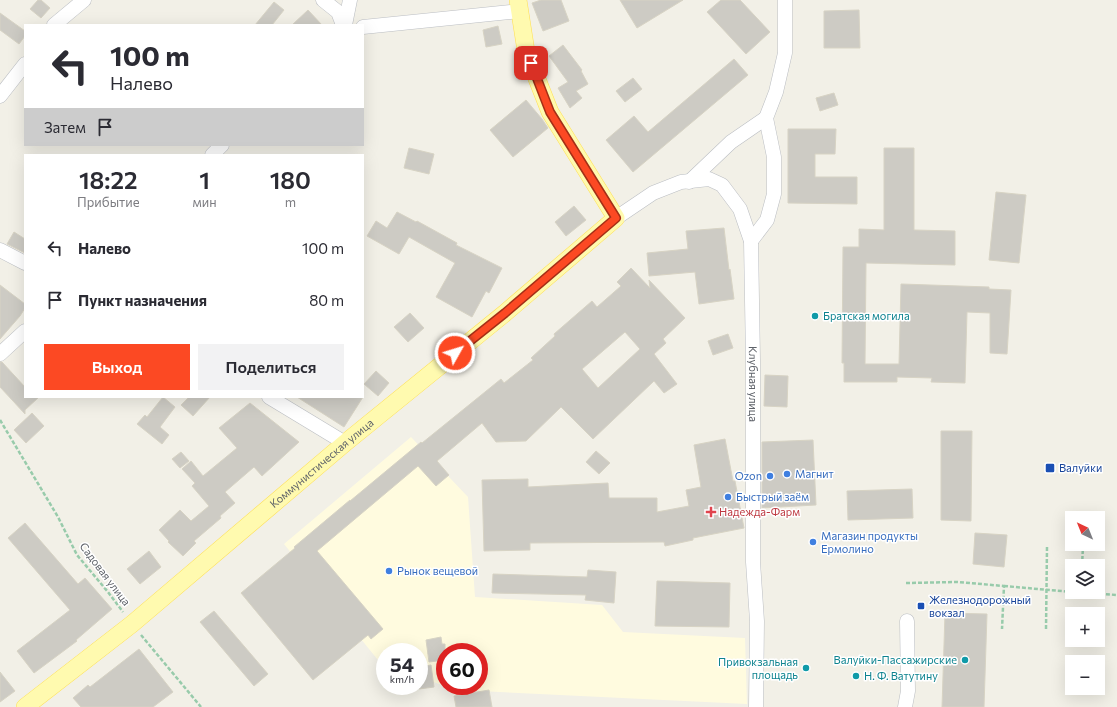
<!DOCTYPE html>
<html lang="ru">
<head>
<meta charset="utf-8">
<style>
	body { margin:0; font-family:Commissioner,sans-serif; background:#f2f2f3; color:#2b2b33; height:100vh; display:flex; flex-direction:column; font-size:15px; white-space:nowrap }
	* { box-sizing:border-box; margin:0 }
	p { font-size:13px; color:#7c7c81 }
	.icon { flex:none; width:22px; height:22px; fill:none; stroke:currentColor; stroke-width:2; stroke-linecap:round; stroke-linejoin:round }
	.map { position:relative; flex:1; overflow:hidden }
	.sheet { position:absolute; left:24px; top:154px; width:340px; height:244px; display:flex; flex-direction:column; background:#fff; border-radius:0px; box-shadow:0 4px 16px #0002 }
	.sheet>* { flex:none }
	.guide { position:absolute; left:24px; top:24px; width:340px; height:122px; border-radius:0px; box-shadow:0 4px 16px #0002; background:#fff; color:#2b2b33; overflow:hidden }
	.needle { width:26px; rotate:317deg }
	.tools { position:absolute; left:1065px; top:511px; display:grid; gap:8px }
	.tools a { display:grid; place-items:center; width:40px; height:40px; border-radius:0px; background:#fff; box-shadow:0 4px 16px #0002; font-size:20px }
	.speed { position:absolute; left:376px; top:643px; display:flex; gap:8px; font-size:20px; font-weight:700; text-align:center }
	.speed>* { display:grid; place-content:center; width:52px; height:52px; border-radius:50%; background:#fff; box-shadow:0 4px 16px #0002; line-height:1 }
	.speed small { font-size:10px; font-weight:400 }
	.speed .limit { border:6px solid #d22; background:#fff; color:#111 }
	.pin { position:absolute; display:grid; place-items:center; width:34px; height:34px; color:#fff; margin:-17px; border-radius:8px; box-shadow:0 2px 6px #0006 }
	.me { position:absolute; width:44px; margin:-22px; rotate:51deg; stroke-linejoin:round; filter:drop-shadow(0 0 3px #0008) }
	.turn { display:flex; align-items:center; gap:14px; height:84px; padding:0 20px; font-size:18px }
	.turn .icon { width:52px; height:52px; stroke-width:2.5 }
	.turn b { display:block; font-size:28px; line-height:34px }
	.then { display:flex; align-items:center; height:38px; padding:0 20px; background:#0003; gap:8px; font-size:15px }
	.eta { display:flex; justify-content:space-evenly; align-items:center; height:68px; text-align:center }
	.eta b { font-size:24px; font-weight:600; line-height:28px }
	.button { display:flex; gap:8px; margin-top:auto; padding:8px 20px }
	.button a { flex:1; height:46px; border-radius:0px; background:#fc4923; color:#fff; font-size:16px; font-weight:600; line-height:46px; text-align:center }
	.button a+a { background:#f2f2f3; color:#2b2b33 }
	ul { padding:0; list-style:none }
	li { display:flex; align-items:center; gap:12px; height:52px; padding:0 20px }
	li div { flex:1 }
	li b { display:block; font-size:15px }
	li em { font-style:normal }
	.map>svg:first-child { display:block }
	.commercial { fill:#fffbdf }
	.building { fill:#cdcbc4; stroke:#d7d3c4; fill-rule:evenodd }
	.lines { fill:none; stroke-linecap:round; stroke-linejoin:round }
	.minor-casing { stroke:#bbbec3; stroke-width:15 }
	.major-casing { stroke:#ffdf53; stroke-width:18 }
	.path { stroke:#98cbab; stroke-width:2.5; stroke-dasharray:4 2; stroke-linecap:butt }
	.minor { stroke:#fff; stroke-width:14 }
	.major { stroke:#fffaaf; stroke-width:17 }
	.path-bridge { stroke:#98cbab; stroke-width:2.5; stroke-dasharray:4 2; stroke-linecap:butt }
	.route-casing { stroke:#a42f17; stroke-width:10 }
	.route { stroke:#fc4923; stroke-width:7 }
	.culture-dot { fill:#0f9aa8; stroke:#fff; stroke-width:1.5 }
	.transit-dot { fill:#1a4fb4; stroke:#fff; stroke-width:1.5 }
	.shop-dot { fill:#3f7fe0; stroke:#fff; stroke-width:1.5 }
	.health-dot { fill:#e0444e; stroke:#fff; stroke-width:1.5 }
	.labels { text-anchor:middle; stroke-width:3; stroke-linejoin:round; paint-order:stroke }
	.culture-label { font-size:11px; fill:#0d838f; stroke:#fff; text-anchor:start }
	.street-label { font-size:11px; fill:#5e6269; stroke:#fff }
	.transit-label { font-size:11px; fill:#164399; stroke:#fff; text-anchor:start }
	.shop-label { font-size:11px; fill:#366cbe; stroke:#fff; text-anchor:start }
	.health-label { font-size:11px; fill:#be3a42; stroke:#fff; text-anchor:start }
</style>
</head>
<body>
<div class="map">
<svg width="1117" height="707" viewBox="0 0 1117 707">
	<rect width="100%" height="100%" fill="#f2f0e7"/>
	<path class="commercial" d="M411,437L468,497L475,597L602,605L623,632L745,638L747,704L459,690L446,686H479V652H445V686L419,677V652H385V666L382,665L284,544Z"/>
	<path class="building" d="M38,0H41L50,8L41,18L30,9Z
		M541,0H561L569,21L543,31L532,3Z
		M620,0H683L637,28Z
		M721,0H740L770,32L746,54L707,12Z
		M274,2L284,10L272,25H255Z
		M308,10L322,25H292Z
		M859,10L860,48H824V11Z
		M0,13L25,31V36L19,44L0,30Z
		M498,26L502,44L486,47L483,30Z
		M563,45L582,70L581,71L588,84L576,91L582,98L570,108L558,88L568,82L549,56Z
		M734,59L748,75L633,172L606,140L634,116L648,132Z
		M633,78L642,89L625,102L616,91Z
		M834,93L838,105L820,111L816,98Z
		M526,100L542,119L548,128L513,157L490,130Z
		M788,129H836L835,154H815V177H857V204L788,203Z
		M409,148L434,154L429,174L404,168Z
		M884,148H914V230L955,231V265L866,263L865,364H899L901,284L989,287V289L1011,290L1007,354L990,353V313L967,312L965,383L931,382L932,378L897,377V382H844V363H842L843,247H859V229L884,230Z
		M996,192L1026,195L1019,263L989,260Z
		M574,206L586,220L566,236L555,222Z
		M397,212L416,222L417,221L457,243L456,245L502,268L489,293L486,291L472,317L436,297L455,263L409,237L399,254L367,236L376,221L387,228Z
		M724,228L729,270L730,269L734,299L699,304L695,272L649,276L647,253L688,249L686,231Z
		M14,232L25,239V253L7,244Z
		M631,268L650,288L649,280L685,318L663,339L666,343L654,354L677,384L664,393L654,381L593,439L561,407L526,441L496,442L482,423L437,461L449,475L436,486L418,466L317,551L383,629L371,639L368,635L313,680L241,593L295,548L294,547L350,500V501L421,442L422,443L501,379L504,383L533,360L531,358L555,336L554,334L592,301L597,307L621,286L617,282ZM625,332L640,349L598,388L582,369Z
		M0,285L25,304V308L20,316L0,339Z
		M410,313L424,328L408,342L394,327Z
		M728,334L733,348L713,355L708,341Z
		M0,362H2L25,387V397H39L25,410V414L0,387Z
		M376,371L389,383L378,396L364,384Z
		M765,375L788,376L787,407L764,406Z
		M163,397L175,407L160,427L169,435L162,444L137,424L145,415L147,417Z
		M189,397H210L193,416L181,405Z
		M297,397H363L344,427Z
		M250,403L299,442L262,476L254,467L225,492L235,503L220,516L221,518L194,541L196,543L183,556L168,542L169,541L159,530L180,510L191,521L209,506L192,486L195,483L182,469L191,461L203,476L237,448L219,428Z
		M32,413L44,426L26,443L14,430Z
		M941,431H972L971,521L941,520Z
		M725,439L733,481H735L744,528L693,538V540L665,546L664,542L530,543V550L484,551L482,480L528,479V487L608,483L609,498H657V512L689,506L686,490L701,487L694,445Z
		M813,440L816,505L762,508V442Z
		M596,451L610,463L599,474L586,462Z
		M181,452L189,461L180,468L172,459Z
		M912,489L913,518L848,520L847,491Z
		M25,523L78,584L85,578L112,609L76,640L77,641L34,673L17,651L70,610L8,538Z
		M975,533L1007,535L1004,567L973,564Z
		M149,551L161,567L140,584L127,569Z
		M588,570L616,572L614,603L585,600L586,595L492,593L493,574L587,577Z
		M657,581L730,583L729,627L655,626Z
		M214,611L268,674L254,686L200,622Z
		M945,613L987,614L984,707H942Z
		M441,637L442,644H445V660L429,662L426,640Z
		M139,649L173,692L153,707H81L73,698L88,685L90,687Z
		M431,665L434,687L419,689V667Z
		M0,672L15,691L0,702Z
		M489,690L492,707H456L454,696Z"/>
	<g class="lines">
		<defs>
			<g id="minor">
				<path d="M323,0L338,12L343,25"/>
				<path d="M54,25L84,0"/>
				<path d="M345,25L350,0"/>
				<path d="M363,27L520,11"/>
				<path d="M0,96L25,64"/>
				<path d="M212,155L222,145"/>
				<path d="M689,182L731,142L766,118"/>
				<path id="s1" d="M616,218L653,193L681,182L709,179L722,185L740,209L751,241L753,360V562L757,621L756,707"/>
				<path d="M751,241L767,220L774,194V157L766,118L776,92L785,53V0"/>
				<path d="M0,250L25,263"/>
				<path d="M0,354L25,331"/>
				<path d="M269,397L345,443"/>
				<path d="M905,707L908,691L907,621"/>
			</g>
			<g id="major">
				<path id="s2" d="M25,707L132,624L345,443L505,313L616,218L550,112L526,51L518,0"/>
			</g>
		</defs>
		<use href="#minor" class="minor-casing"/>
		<use href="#major" class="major-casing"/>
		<path class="path" d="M0,420L58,517L77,555L108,592L123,612
			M1082,566L1083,546
			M906,583L957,582L1004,586L1002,629
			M1076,592L1117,595
			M1046,629L1047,547
			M141,635L201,707"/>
		<use href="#minor" class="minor"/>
		<use href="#major" class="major"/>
		<path class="path-bridge" d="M1004,586L1072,592"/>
	</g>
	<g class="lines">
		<defs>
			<path id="route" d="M455,353L505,313L616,218L550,112L531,63"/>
		</defs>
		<use href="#route" class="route-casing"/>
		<use href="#route" class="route"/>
	</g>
	<g class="culture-dot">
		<circle cx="815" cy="316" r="4"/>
		<circle cx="965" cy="660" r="4"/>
		<circle cx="806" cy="668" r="4"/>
		<circle cx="856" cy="676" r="4"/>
	</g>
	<g class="transit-dot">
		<rect x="1045" y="463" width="10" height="10" rx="2"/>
		<rect x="917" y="602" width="8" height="8" rx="2"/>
	</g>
	<g class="shop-dot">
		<circle cx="787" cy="474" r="4"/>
		<circle cx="770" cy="476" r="4"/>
		<circle cx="728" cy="497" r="4"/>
		<circle cx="813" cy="542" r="4"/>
		<circle cx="389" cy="571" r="4"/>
	</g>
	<path class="health-dot" d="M709 506h4v4h4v4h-4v4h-4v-4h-4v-4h4z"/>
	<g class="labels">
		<g class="culture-label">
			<text x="823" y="320">Братская могила</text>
			<text x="957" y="664" text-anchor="end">Валуйки-Пассажирские</text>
			<text x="798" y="666" text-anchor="end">Привокзальная<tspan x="798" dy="13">площадь</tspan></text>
			<text x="864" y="680">Н. Ф. Ватутину</text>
		</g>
		<g class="street-label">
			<text dy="4" stroke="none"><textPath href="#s1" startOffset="324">Клубная улица</textPath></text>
			<text dy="4" stroke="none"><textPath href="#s2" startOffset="384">Коммунистическая улица</textPath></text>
			<text transform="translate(105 574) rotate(53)" y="4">Садовая улица</text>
		</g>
		<g class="transit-label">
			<text x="1059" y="472">Валуйки</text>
			<text x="929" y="604">Железнодорожный<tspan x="929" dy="13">вокзал</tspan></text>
		</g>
		<g class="shop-label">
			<text x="795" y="478">Магнит</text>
			<text x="762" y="480" text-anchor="end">Ozon</text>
			<text x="736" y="501">Быстрый заём</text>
			<text x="821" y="540">Магазин продукты<tspan x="821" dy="13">Ермолино</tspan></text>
			<text x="397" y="575">Рынок вещевой</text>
		</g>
		<g class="health-label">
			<text x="719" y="516">Надежда-Фарм</text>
		</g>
	</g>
</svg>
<div class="tools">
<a><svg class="needle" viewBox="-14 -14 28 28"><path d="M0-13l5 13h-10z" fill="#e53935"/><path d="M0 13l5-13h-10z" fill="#7c7c81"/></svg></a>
<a><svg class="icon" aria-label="layers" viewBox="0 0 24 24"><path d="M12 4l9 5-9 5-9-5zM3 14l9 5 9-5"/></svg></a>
<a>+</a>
<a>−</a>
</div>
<div class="speed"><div>54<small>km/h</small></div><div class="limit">60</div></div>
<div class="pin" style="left:531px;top:63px;background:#d93025"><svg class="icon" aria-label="arrive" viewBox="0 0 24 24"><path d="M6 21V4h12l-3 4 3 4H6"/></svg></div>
<svg class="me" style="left:455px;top:353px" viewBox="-20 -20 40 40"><circle r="17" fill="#fc4923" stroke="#fff" stroke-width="3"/><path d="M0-11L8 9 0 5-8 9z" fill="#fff"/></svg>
<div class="guide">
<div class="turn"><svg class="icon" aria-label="left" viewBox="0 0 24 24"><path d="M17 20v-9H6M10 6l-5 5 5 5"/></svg><div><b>100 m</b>Налево</div></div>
<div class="then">Затем<svg class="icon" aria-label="arrive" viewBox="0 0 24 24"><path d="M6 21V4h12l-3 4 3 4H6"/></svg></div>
</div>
<section class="sheet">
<div class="eta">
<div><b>18:22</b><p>Прибытие</p></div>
<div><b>1</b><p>мин</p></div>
<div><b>180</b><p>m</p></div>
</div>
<ul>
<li><svg class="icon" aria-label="left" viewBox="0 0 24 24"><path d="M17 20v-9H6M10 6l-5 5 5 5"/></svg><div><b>Налево</b></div><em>100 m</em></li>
<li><svg class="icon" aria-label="arrive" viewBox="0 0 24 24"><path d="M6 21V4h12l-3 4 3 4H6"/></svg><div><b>Пункт назначения</b></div><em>80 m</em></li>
</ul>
<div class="button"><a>Выход</a><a>Поделиться</a></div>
</section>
</div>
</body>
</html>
